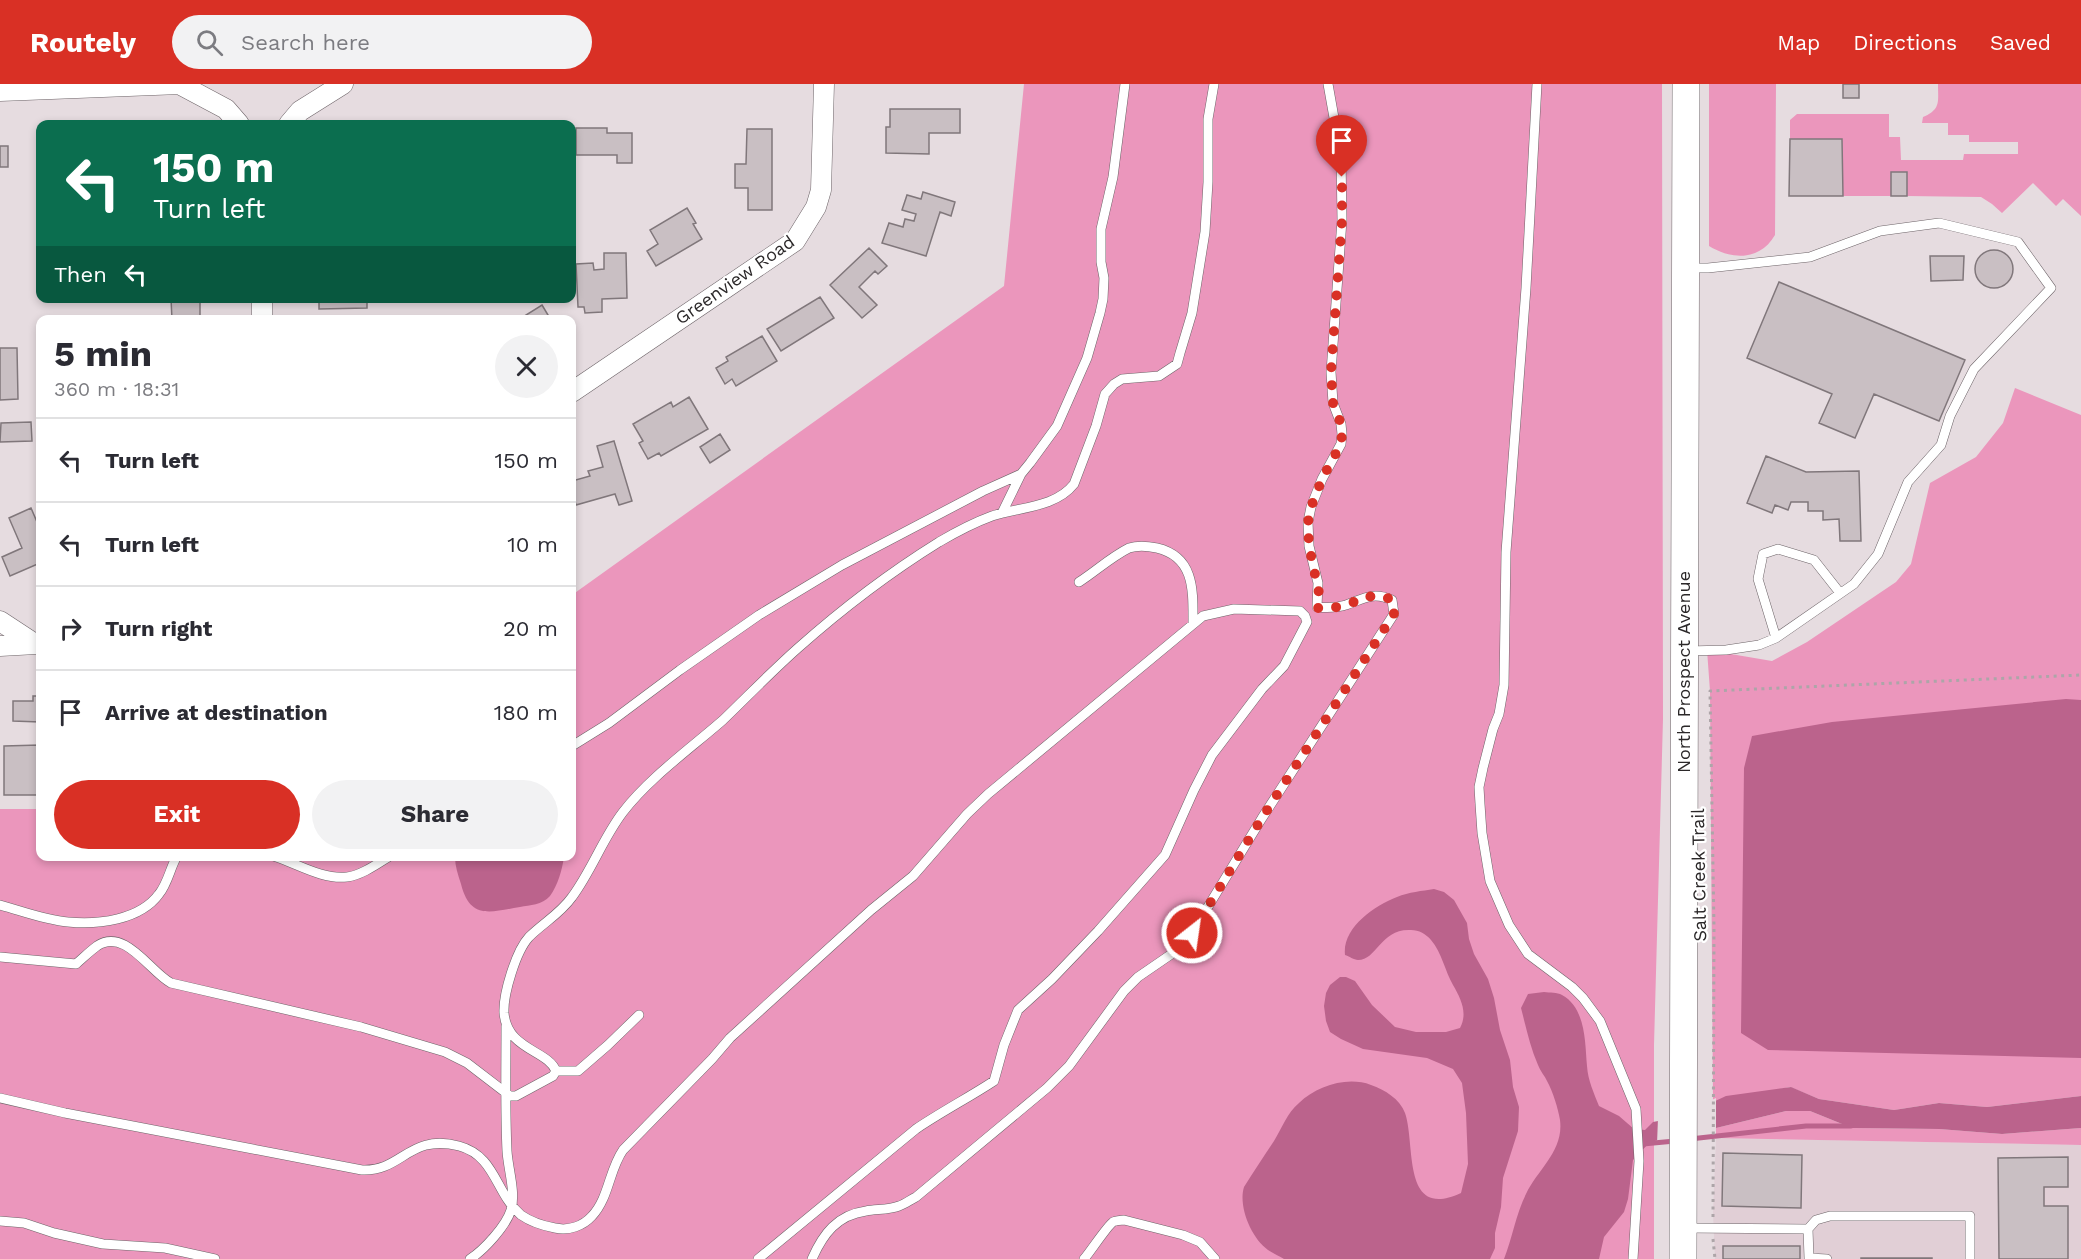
<!DOCTYPE html>
<html lang="en">
<head>
<meta charset="utf-8">
<style>
	body { margin:0; font-family:"Work Sans",sans-serif; background:#f2f2f3; color:#2b2b33; height:100vh; display:flex; flex-direction:column; font-size:22px; white-space:nowrap }
	* { box-sizing:border-box; margin:0 }
	p { font-size:20px; color:#7c7c81 }
	.icon { flex:none; width:33px; height:33px; fill:none; stroke:currentColor; stroke-width:2; stroke-linecap:round; stroke-linejoin:round }
	.map { position:relative; flex:1; overflow:hidden }
	.details { position:absolute; left:36px; top:231px; width:540px; height:546px; display:flex; flex-direction:column; background:#fff; border-radius:12px; box-shadow:0 3px 9px #0003 }
	.details>* { flex:none }
	.top-card { position:absolute; left:36px; top:36px; width:540px; height:183px; border-radius:12px; box-shadow:0 3px 9px #0003; background:#0b6e4f; color:#fff; overflow:hidden }
	.pin { position:absolute; display:grid; place-items:center; width:51px; height:51px; color:#fff; margin:-62px -26px; border-radius:50% 50% 50% 0; rotate:-45deg; box-shadow:0 0 6px #0007 }
	.pin .icon { rotate:45deg }
	.me { position:absolute; width:66px; margin:-33px; rotate:30deg; stroke-linejoin:round; filter:drop-shadow(0 0 4px #0008) }
	.turn { display:flex; align-items:center; gap:21px; height:126px; padding:0 18px; font-size:27px }
	.turn .icon { width:78px; height:78px; stroke-width:2.5 }
	.turn b { display:block; font-size:42px; line-height:51px }
	.then { display:flex; align-items:center; height:57px; padding:0 18px; background:#0003; gap:12px; font-size:22px }
	.round { display:grid; place-items:center; flex:none; width:63px; height:63px; border-radius:32px; background:#f2f2f3 }
	.head { display:flex; align-items:center; justify-content:space-between; height:102px; padding:0 18px }
	h1 { font-size:36px; font-weight:700; line-height:45px }
	.cta { display:flex; gap:12px; margin-top:auto; padding:12px 18px }
	.cta a { flex:1; height:69px; border-radius:36px; background:#d93025; color:#fff; font-size:24px; font-weight:700; line-height:69px; text-align:center }
	.cta a+a { background:#f2f2f3; color:#2b2b33 }
	ul { padding:0; list-style:none }
	li { display:flex; align-items:center; gap:18px; height:84px; padding:0 18px; border-top:2px solid #e1e1e2 }
	li div { flex:1 }
	li b { display:block; font-size:22px }
	li em { font-style:normal }
	header { display:flex; align-items:center; gap:36px; box-sizing:border-box; height:84px; padding:0 30px; background:#d93025; color:#fff }
	header strong { font-size:28px }
	nav { display:flex; gap:33px; margin-inline-start:auto; font-size:21px }
	.search { width:420px; height:54px; background:#f2f2f3; display:flex; align-items:center; gap:15px; box-sizing:border-box; padding:0 21px; border-radius:33px; color:#7c7c81; font-size:22px }
	.map>svg:first-child { display:block }
	.built { fill:#e1cfd6 }
	.green { fill:#eb96bc }
	.water { fill:#bb638c }
	.pier { fill:#e6dce0 }
	.lines { fill:none; stroke-linecap:round; stroke-linejoin:round }
	.stream { stroke:#bb638c; stroke-width:5 }
	.building { fill:#c9bfc3; stroke:#80777b; stroke-width:1.5 }
	.lane-casing { stroke:#6d6468; stroke-width:10 }
	.street-casing { stroke:#6d6468; stroke-width:21 }
	.secondary-casing { stroke:#6d6468; stroke-width:28 }
	.path { stroke:#ada5a8; stroke-width:3; stroke-dasharray:3 4.5; stroke-linecap:butt }
	.lane { stroke:#fff; stroke-width:9 }
	.street { stroke:#fff; stroke-width:20 }
	.secondary { stroke:#fff; stroke-width:27 }
	.route { stroke:#d93025; stroke-width:10; stroke-dasharray:0 18 }
	.labels { text-anchor:middle; stroke-width:4.5; stroke-linejoin:round; paint-order:stroke }
	.street-label { font-size:18px; fill:#2b2829; stroke:#fff }
</style>
</head>
<body>
<header>
<strong>Routely</strong>
<div class="search"><svg class="icon" aria-label="search" viewBox="0 0 24 24"><circle cx="10" cy="10" r="6"/><path d="M15 15l6 6"/></svg>Search here</div>
<nav><a>Map</a><a>Directions</a><a>Saved</a></nav>
</header>
<div class="map">
<svg width="2081" height="1175" viewBox="0 0 2081 1175">
	<rect width="100%" height="100%" fill="#e6dce0"/>
	<path class="built" d="M1716,1054L2081,1061V1175H1715L1713,1130Z"/>
	<path class="green" d="M1024,0H1662L1663,635L1654,961V1175H0V725H40V772H572V511L1004,202Z
		M1709,0H1776L1775,151C1760,177 1732,176 1709,162Z
		M1938,0H2081V132L2063,115L2056,122L2033,99L2002,129L1992,120L1981,113L1907,112V88H1891V112H1843L1842,55H1790V36L1797,30H1889V53H1900L1901,76H1963L1964,70H2018V58H1969V51H1948V39H1922L1923,33C1941,25 1938,18 1938,0Z
		M2015,304L2081,331V1012L1987,1023L1939,1019L1894,1026L1819,1015L1790,1003L1713,1019L1710,607L1707,566L1772,577L1807,558L1896,498L1911,480L1930,399L1976,373L2003,339Z
		M1786,1027H1810L1852,1044L1939,1045L2002,1050L2081,1044V1061L1716,1054V1044Z"/>
	<path class="water" d="M2066,615L2081,616V974L1768,966L1741,949L1744,684L1752,652L1832,638Z
		M455,773V772L564,773C562,786 558,801 550,812C542,821 530,821 520,823C490,828 470,836 461,800C458,791 455,782 455,773Z
		M1434,805L1444,808L1454,816L1467,839L1469,855L1474,870L1488,895L1494,914L1500,946L1510,976L1513,1003L1519,1023L1518,1047L1503,1094L1501,1123L1495,1149V1164L1490,1175H1284C1279,1172 1273,1169 1268,1166C1251,1154 1238,1122 1244,1103C1254,1087 1264,1072 1274,1057C1282,1044 1287,1029 1299,1019C1317,1002 1347,992 1371,1001C1385,1006 1400,1015 1405,1029C1416,1060 1401,1137 1461,1109L1468,1080L1466,1029L1462,999L1453,985L1427,974L1363,965L1341,955L1330,948L1326,937L1324,922L1326,909L1330,901L1340,893H1346L1355,897L1372,921L1395,943L1416,948H1446L1460,944C1468,929 1461,915 1453,901C1445,887 1442,869 1431,856C1426,850 1419,846 1411,846C1381,844 1377,876 1358,876C1354,876 1349,872 1345,871C1342,844 1374,822 1397,813C1409,808 1422,807 1434,805Z
		M1544,908C1550,909 1557,908 1562,911C1586,924 1585,959 1587,982C1588,997 1594,1009 1599,1022L1619,1032L1634,1045L1645,1046L1653,1038L1683,1032L1726,1012L1791,1003L1819,1015L1894,1026L1939,1019L1987,1023L2081,1012V1044L2002,1050L1939,1045L1852,1044L1810,1027H1786L1716,1044L1650,1058L1633,1076L1628,1115L1624,1128L1604,1153L1599,1175H1504C1512,1155 1516,1130 1526,1110C1538,1085 1564,1067 1560,1036C1558,1024 1553,1008 1547,997C1545,992 1540,987 1538,981C1530,963 1526,943 1521,924L1528,910Z"/>
	<path class="pier" d="M1716,1014V1047L1657,1060L1658,1034L1682,1030Z"/>
	<g class="lines">
		<path class="stream" d="M1690,1055L1806,1042H1851
			M1643,1060L1675,1057"/>
	</g>
	<path class="building" d="M1843,0H1859V14H1843Z
		M890,25H960V49H929V70L886,69V43H890Z
		M576,44H607V49H632V79H617V71H576Z
		M747,45H772V126H748V104H735V80H746Z
		M1790,55H1842L1843,112H1789Z
		M0,62H8V83H0Z
		M1891,88H1907V112H1891Z
		M923,108L955,118L951,132L940,128L926,172L882,159L889,139L903,143L905,135L914,137L916,130L902,126L907,111L921,115Z
		M687,124L696,139L693,140L702,155L656,182L647,167L658,160L650,146Z
		M869,164L887,182L878,190L875,187L859,203L877,221L862,234L830,201Z
		M1975 185a19 19 0 1 1 38 0a19 19 0 1 1-38 0Z
		M604,169H626L627,214L602,215V228L585,229L584,223H578L576,180L593,179L594,186L604,185Z
		M1930,172H1964L1963,196L1931,197Z
		M1779,198L1965,276L1939,337L1874,310L1855,354L1819,339L1832,310L1747,274Z
		M820,213L834,234L781,267L767,245Z
		M171,214L200,216V235L172,236Z
		M319,214H367V224L319,225Z
		M542,221L551,236H518Z
		M762,252L777,277L736,302L732,295L725,300L716,284L728,277L726,273Z
		M0,264H17L18,315L0,316Z
		M689,313L708,345L661,372L659,369L648,375L639,359L643,357L633,340L671,318L673,323Z
		M31,338L32,357L0,358L1,339Z
		M720,350L730,366L710,379L700,363Z
		M614,357L632,417L619,421L615,410L576,421L572,406V397L590,392L588,387L603,383L597,362Z
		M1766,372L1806,388L1859,387L1861,457H1840L1839,435L1823,436V427H1808V418H1791L1788,426L1775,421L1772,429L1747,419Z
		M31,424L40,445V479L10,492L2,473L22,464L9,434Z
		M33,612H40V638L13,637V617H33Z
		M40,661V711H4V662Z
		M1723,1069L1802,1071L1801,1124L1722,1122Z
		M2068,1073V1103H2044V1122H2068V1175H1999L1998,1074Z
		M1723,1162H1800V1175H1723Z
		M1861,1174H1932V1175H1861Z"/>
	<g class="lines">
		<defs>
			<path id="lane" d="M1537,0L1526,204L1506,468L1504,601L1499,630L1493,645L1483,684L1479,703L1480,720L1482,749L1490,797L1509,841L1528,870L1572,903L1583,914L1600,937L1636,1025L1639,1077L1633,1175
				M1688,184H1708L1810,173L1880,147L1939,139L2018,158L2051,204L1974,285L1950,332L1941,361L1908,398L1878,470L1854,500L1776,554L1759,561L1726,566L1688,567
				M1002,429L1021,390
				M1079,498C1096,487 1111,473 1129,464C1138,461 1148,462 1157,464C1195,473 1193,507 1193,539
				M1776,554L1758,495L1763,470L1778,465L1814,476L1840,509
				M572,662L609,639L680,586L759,531L842,481L983,407L1021,390L1030,379L1057,342L1087,274L1100,229L1103,215L1104,194L1101,178V145L1113,93L1125,0
				M273,772C296,779 322,796 347,793C362,791 377,780 390,772
				M0,821C22,827 45,836 68,838C98,841 140,836 159,810C168,799 170,784 177,772
				M0,873L76,880C83,874 90,867 97,862C125,843 150,888 171,899L361,943L445,968L467,979L510,1012H516L553,992L556,987C548,966 507,966 504,929C503,910 516,867 529,853C543,839 560,830 572,813C592,786 603,754 623,728C649,694 691,664 723,636C748,612 772,587 798,564C842,525 889,489 939,458C956,448 973,439 992,432C1019,423 1055,424 1074,400L1096,342L1105,310L1114,300L1122,295L1159,292L1177,280L1180,269L1192,229L1205,148L1208,98V35L1214,0
				M556,987H578L608,961L639,931
				M0,1014L65,1029L362,1086C402,1088 409,1049 459,1062C496,1072 495,1109 521,1131C531,1138 544,1142 555,1144C569,1147 583,1142 592,1132C609,1114 609,1086 623,1066L712,975L730,954L871,826L913,792L967,730L988,710L1203,532L1234,525L1300,527L1305,532L1307,538L1284,582L1262,605L1212,671L1194,706L1165,771L1098,847L1052,895L1018,926L1004,961L994,997C968,1014 941,1028 916,1045L758,1175
				M0,1137L24,1139L54,1149L103,1160L165,1164L215,1175
				M1685,1144L1808,1145L1816,1136L1830,1132H1970V1175
				M1808,1145L1809,1174L1827,1175
				M470,1175C484,1166 506,1142 511,1126C516,1108 508,1085 507,1067C505,1025 506,983 506,942
				M812,1175C823,1150 837,1131 866,1127C876,1125 889,1126 899,1122C905,1120 910,1116 916,1113L1047,1004L1069,982L1124,907L1138,893L1173,869L1192,849L1262,734L1394,530L1392,516C1373,507 1363,515 1346,521C1336,524 1327,524 1317,523L1318,499L1309,462L1308,438L1311,423L1322,395L1341,360L1342,350L1341,340L1333,319L1331,288L1342,136L1341,73L1328,0
				M1084,1175C1090,1168 1108,1141 1113,1138C1114,1137 1122,1136 1124,1136L1183,1151L1200,1158L1215,1175"/>
			<path id="street" d="M179,0L226,25L239,40
				M0,7L180,0
				M289,40L300,27L343,0
				M262,236V214
				M572,308L795,157L816,123L821,106L824,0
				M0,537L35,560
				M0,562L36,560"/>
			<path id="secondary" d="M1683,1175L1686,0"/>
		</defs>
		<use href="#lane" class="lane-casing"/>
		<use href="#street" class="street-casing"/>
		<use href="#secondary" class="secondary-casing"/>
		<path class="path" d="M1713,1133L1714,844L1710,607L2081,591
			M1713,1155L1715,1175"/>
		<use href="#lane" class="lane"/>
		<use href="#street" class="street"/>
		<use href="#secondary" class="secondary"/>
	</g>
	<g class="lines">
		<path class="route" d="M1192,849L1262,734L1394,530L1392,516C1373,507 1363,515 1346,521C1336,524 1327,524 1317,524L1319,509L1309,462L1308,438L1311,423L1322,395L1341,360L1342,350L1341,340L1333,319L1331,288L1342,136V93"/>
	</g>
	<g class="labels">
		<g class="street-label">
			<text transform="translate(735 196) rotate(-35)" y="6">Greenview Road</text>
			<text transform="translate(1684 588) rotate(-90)" y="6">North Prospect Avenue</text>
			<text transform="translate(1699 791) rotate(-91)" y="6">Salt Creek Trail</text>
		</g>
	</g>
</svg>
<div class="pin" style="left:1342px;top:93px;background:#d93025"><svg class="icon" aria-label="arrive" viewBox="0 0 24 24"><path d="M6 21V4h12l-3 4 3 4H6"/></svg></div>
<svg class="me" style="left:1192px;top:849px" viewBox="-20 -20 40 40"><circle r="17" fill="#d93025" stroke="#fff" stroke-width="3"/><path d="M0-11L8 9 0 5-8 9z" fill="#fff"/></svg>
<div class="top-card">
<div class="turn"><svg class="icon" aria-label="left" viewBox="0 0 24 24"><path d="M17 20v-9H6M10 6l-5 5 5 5"/></svg><div><b>150 m</b>Turn left</div></div>
<div class="then">Then<svg class="icon" aria-label="left" viewBox="0 0 24 24"><path d="M17 20v-9H6M10 6l-5 5 5 5"/></svg></div>
</div>
<section class="details">
<div class="head"><div><h1>5 min</h1><p>360 m · 18:31</p></div><a class="round"><svg class="icon" aria-label="close" viewBox="0 0 24 24"><path d="M6 6l12 12M18 6L6 18"/></svg></a></div>
<ul>
<li><svg class="icon" aria-label="left" viewBox="0 0 24 24"><path d="M17 20v-9H6M10 6l-5 5 5 5"/></svg><div><b>Turn left</b></div><em>150 m</em></li>
<li><svg class="icon" aria-label="left" viewBox="0 0 24 24"><path d="M17 20v-9H6M10 6l-5 5 5 5"/></svg><div><b>Turn left</b></div><em>10 m</em></li>
<li><svg class="icon" aria-label="right" viewBox="0 0 24 24"><path d="M7 20v-9h11M14 6l5 5-5 5"/></svg><div><b>Turn right</b></div><em>20 m</em></li>
<li><svg class="icon" aria-label="arrive" viewBox="0 0 24 24"><path d="M6 21V4h12l-3 4 3 4H6"/></svg><div><b>Arrive at destination</b></div><em>180 m</em></li>
</ul>
<div class="cta"><a>Exit</a><a>Share</a></div>
</section>
</div>
</body>
</html>
